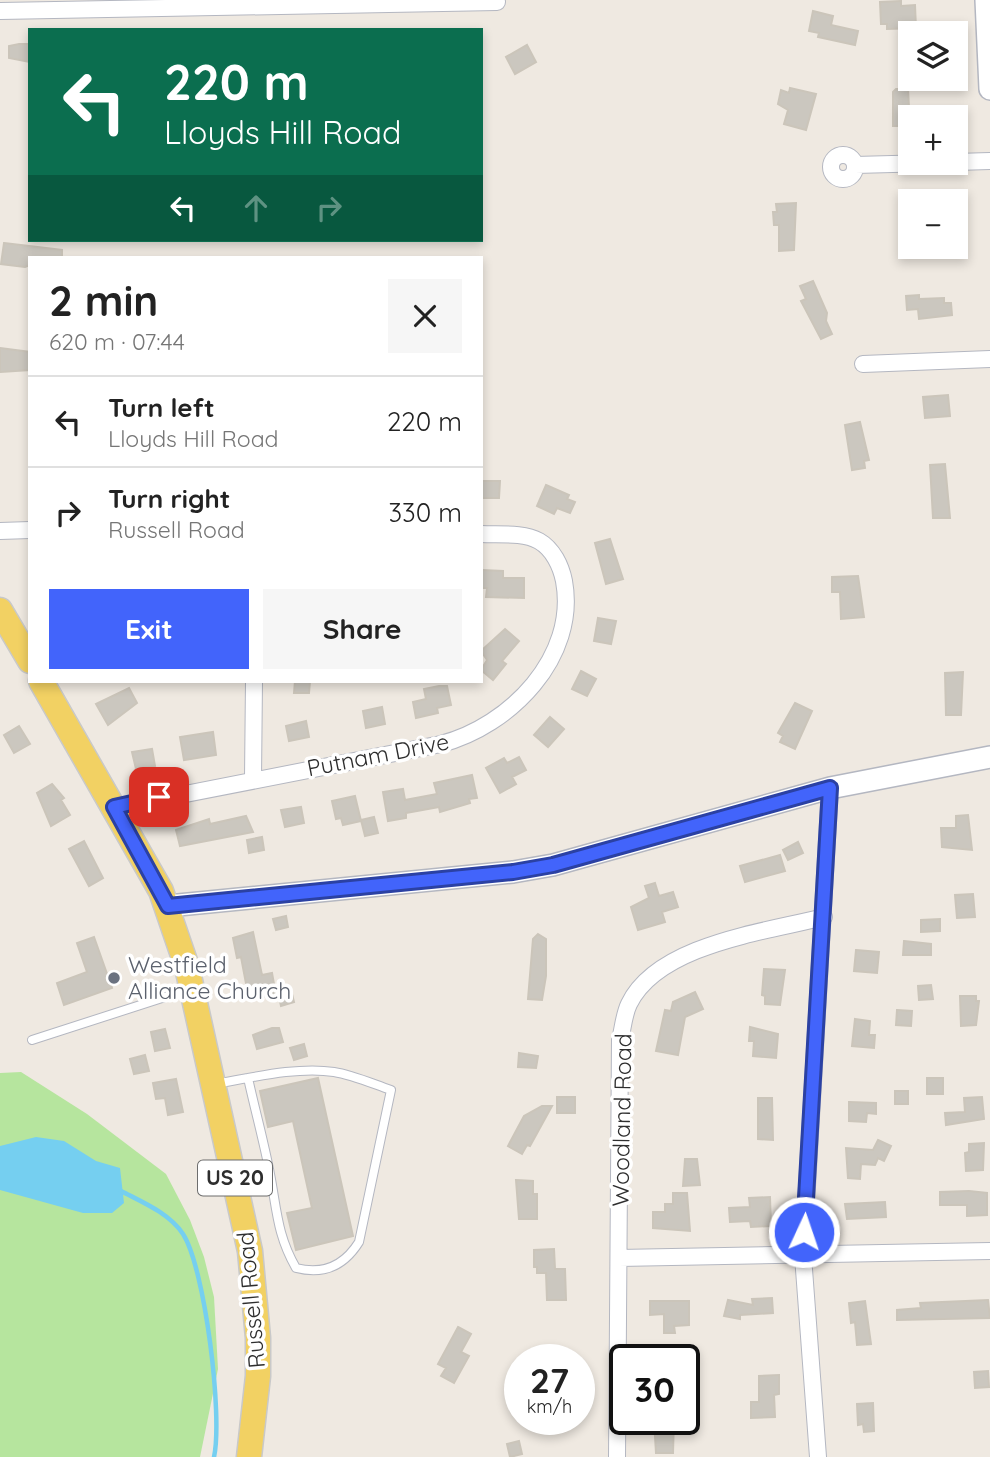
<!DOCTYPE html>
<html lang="en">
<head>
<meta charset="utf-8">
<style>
	body { margin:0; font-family:Quicksand,sans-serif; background:#f6f6f6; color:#222; height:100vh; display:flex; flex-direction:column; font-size:26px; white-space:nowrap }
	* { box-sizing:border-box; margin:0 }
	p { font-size:23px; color:#767676 }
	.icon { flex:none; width:38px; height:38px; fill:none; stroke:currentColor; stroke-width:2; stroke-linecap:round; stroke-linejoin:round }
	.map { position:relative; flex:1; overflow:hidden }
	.details { position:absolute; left:28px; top:256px; width:455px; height:427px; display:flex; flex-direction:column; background:#fff; border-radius:0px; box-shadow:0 4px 10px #0003 }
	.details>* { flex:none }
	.guide { position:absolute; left:28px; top:28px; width:455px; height:214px; border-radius:0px; box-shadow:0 4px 10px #0003; background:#0b6e4f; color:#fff; overflow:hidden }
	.controls { position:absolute; left:898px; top:21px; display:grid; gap:14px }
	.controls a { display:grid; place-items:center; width:70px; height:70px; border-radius:0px; background:#fff; box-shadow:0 4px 10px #0003; font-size:35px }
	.speed { position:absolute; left:504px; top:1344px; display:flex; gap:14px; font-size:35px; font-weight:700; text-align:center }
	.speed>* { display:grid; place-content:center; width:91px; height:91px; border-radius:50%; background:#fff; box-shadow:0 4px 10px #0003; line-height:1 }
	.speed small { font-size:18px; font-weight:400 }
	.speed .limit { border:4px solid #111; border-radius:10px; background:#fff; color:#111 }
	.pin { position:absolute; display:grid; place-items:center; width:60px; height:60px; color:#fff; margin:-30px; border-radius:14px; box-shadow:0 4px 10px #0006 }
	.me { position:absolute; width:77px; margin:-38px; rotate:3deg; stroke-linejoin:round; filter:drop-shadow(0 0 5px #0008) }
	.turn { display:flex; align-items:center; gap:24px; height:147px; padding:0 21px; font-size:32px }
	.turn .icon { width:91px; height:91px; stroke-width:2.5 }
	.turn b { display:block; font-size:49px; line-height:60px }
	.lanes { display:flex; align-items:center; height:66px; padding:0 21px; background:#0003; justify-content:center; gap:35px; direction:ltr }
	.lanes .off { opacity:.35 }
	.round { display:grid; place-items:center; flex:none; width:74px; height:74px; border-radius:0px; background:#f6f6f6 }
	.overview { display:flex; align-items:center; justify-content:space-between; height:119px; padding:0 21px }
	h1 { font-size:42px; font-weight:700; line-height:52px }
	.action { display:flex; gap:14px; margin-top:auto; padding:14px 21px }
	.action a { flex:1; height:80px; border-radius:0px; background:#4264fb; color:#fff; font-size:28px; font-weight:700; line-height:80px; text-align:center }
	.action a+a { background:#f6f6f6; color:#222 }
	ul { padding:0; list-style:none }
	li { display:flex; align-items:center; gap:21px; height:91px; padding:0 21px; border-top:2px solid #e0e0e0 }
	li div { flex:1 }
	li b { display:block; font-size:26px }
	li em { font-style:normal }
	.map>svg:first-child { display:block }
	.green { fill:#b6e59e }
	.water { fill:#75cff0 }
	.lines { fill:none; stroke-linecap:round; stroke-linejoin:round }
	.stream { stroke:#75cff0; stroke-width:4.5 }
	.building { fill:#cbc7bf; stroke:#cbc5ba; stroke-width:2 }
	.lane-casing { stroke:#b4b7c1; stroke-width:10 }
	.street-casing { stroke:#b4b7c1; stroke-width:18 }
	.secondary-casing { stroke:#b4b7c1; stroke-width:24 }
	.primary-casing { stroke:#c9c9c9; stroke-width:27 }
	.lane { stroke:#fff; stroke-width:8 }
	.street { stroke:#fff; stroke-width:16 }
	.secondary { stroke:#fff; stroke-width:21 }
	.primary { stroke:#f2d163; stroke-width:24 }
	.route-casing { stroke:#2b41a3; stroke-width:18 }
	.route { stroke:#4264fb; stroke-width:12 }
	.worship-dot { fill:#6b7280; stroke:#fff; stroke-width:2.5 }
	.labels { text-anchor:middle; stroke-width:7; stroke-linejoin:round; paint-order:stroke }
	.shield { fill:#fff; stroke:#6d6d6d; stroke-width:2 }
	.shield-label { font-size:21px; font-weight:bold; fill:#2e2e2e }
	.street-label { font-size:23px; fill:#2e2e2e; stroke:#fff }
	.worship-label { font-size:23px; fill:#5b616d; stroke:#fff; text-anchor:start }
</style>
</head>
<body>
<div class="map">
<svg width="990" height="1457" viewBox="0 0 990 1457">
	<rect width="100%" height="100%" fill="#efe9e1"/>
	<path class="green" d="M21,1072L87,1114L166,1174L190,1220L204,1257L214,1297L218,1369L200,1457H0V1073Z"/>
	<path class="water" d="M36,1137L64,1141L96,1161L120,1168L124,1203L112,1213H83L0,1190V1146Z"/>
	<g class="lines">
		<path class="stream" d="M121,1191C142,1202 169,1213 183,1234C205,1268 223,1416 214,1457"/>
	</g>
	<path class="building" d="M901,1V6L915,5L916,28L887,29V24H881L880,2Z
		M813,11L833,16L831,25L858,31L855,45L818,37L819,33L809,31Z
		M19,44H30V62L9,58V46Z
		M527,45L536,62L515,74L506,57Z
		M790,88L816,94L806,130L784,124L788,110L778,104L781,90L789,93Z
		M896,89H908L910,126H893V92Z
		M796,203L794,250L779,251V225H774L773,212H777L776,204Z
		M4,243L62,250V257H30V265L25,267L1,264Z
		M813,281L827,313L826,321L832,334L821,339L801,301L806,299L800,286Z
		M919,295V299L944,298V303H951L952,315L919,319L918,309L907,310L906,296Z
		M0,348L30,352V370L0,372Z
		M948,395L950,416L925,418L923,397Z
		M860,422L869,460L864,461L865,468L852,470L845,425Z
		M945,464L950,518H933L930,465Z
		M481,481H500L499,498H481Z
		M546,485L569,495L567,499L575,502L570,513L557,508L554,514L537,506Z
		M610,539L623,579L606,584L595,543Z
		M482,570L503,571V578H524V598L486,597L487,588H481Z
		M858,576L864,617L841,619L840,592H832V577Z
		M598,618L616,621L611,644L594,641Z
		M505,629L519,641L502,661L506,664L493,680L481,670L487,660L481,651Z
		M581,671L596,679L587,696L572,689Z
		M963,672L961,715H946L945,673Z
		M295,681H310L309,693H294Z
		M439,686H447L451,705L437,708L438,713L416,718L413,702L426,699L424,689Z
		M129,688L137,703L108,725L96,704Z
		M795,703L812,711L795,749L780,742L783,736L778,733Z
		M382,707L385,724L366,728L363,711Z
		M550,717L564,729L548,747L534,735Z
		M306,721L309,737L289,741L286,726Z
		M19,726L30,744L14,753L4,735Z
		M213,732L216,755L184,760L180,737Z
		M152,749L155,766L136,769L132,752Z
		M519,757L526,770L512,777L516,784L500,793L486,768L504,758L507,763Z
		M472,775L477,798L469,799L470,803L440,812L439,807L406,813V818L388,821L383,792L403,789L405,800L437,794L434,783Z
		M52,784L64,798L61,800L70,815L51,826L37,793Z
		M355,796L361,821L343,825L341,818L336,819L332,801Z
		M301,807L304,823L285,827L281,810Z
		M968,815L972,850L942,847L941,828H956V816Z
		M246,816L253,832L180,846L176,830L209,819L210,824Z
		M374,817L378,833L365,836L361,820Z
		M262,837L264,850L249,853L247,840Z
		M84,841L103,878L89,886L69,849Z
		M798,842L803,853L788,860L783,850Z
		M780,855L785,871L745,882L740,866Z
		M655,883L659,896L673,892L678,907L662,912L665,922L638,930L631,907L649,898L645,886Z
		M973,894L975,917L957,918L955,895Z
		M286,916L288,927L276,930L273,919Z
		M940,919V931L921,932V920Z
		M253,932L262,975L272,973L276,995L253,999L252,994H248L241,957L237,958L233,938Z
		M538,934L546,939V976L542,1000L528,999L533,939Z
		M94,937L112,988L64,1005L57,983L87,972L77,943Z
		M904,941L931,944V955H903Z
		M856,950L879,952L877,973L854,971Z
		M764,969L785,970L780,1005L765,1004V996L762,995Z
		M931,985L933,999L919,1000L918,986Z
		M291,990L294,1002L281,1006L278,993Z
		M695,992L703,1009L685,1017L678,1055L656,1051L665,1010L671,1011L673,1002Z
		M960,996H976V1001H979L976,1025L961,1026Z
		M897,1010L912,1011L911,1026L896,1025Z
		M855,1019L870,1021L869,1035H875L874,1048L852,1046Z
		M750,1027L778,1034L776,1058L753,1056L754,1041H749Z
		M272,1028H279L283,1042L257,1049L253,1035Z
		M165,1029L170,1048L155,1051L151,1032Z
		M304,1044L307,1056L294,1060L290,1048Z
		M519,1053L538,1056L536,1068L518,1067Z
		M145,1055L149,1071L134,1074L130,1059Z
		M318,1078L353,1236L296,1250L287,1213L312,1208L293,1121L268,1127L260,1091Z
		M927,1078H943V1094H927Z
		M176,1079L183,1112L168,1115L165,1098L156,1099L153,1083Z
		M895,1091H908V1104H895Z
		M557,1097H575V1113H557Z
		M982,1097L984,1119L946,1125L945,1113L965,1112L964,1098Z
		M758,1098H772L773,1140L758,1139Z
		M849,1102L876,1103V1114L867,1113L866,1122L849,1121Z
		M542,1106H552L530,1146L527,1145L522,1154L508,1146L524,1116Z
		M878,1140L891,1146L884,1161L878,1158L875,1165L861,1164L860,1179L848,1178L846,1148L873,1150Z
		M984,1143L983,1170L966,1171L965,1153L969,1152V1144Z
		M685,1159H697L700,1185L683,1186Z
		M516,1180L533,1181V1194H537V1219H519Z
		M969,1191L987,1193V1215L967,1216V1205H940V1192Z
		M673,1193H687L690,1231L653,1228V1212H665V1204H673Z
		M770,1197L771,1226L751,1227L750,1221L730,1222L729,1208L750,1207L749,1198Z
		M885,1202L886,1217L847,1219L845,1204Z
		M554,1249L555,1269H565L566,1300H547L546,1273H537V1267H534V1250Z
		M772,1298L773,1313L740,1315V1319L724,1316L728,1300L753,1305L752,1299Z
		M988,1300L990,1318L897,1320V1310L921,1308L920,1303Z
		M650,1301H689V1325L674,1326L675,1333H664V1314L650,1315Z
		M865,1301L871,1344L857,1345L855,1322L851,1323L849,1303Z
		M458,1327L471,1334L461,1352L469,1356L454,1383L441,1376L446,1368L438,1364Z
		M988,1371L989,1387L975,1388L974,1372Z
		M779,1375V1394L774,1395L775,1417L751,1418V1402H759V1376Z
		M873,1403L874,1431L864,1432L863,1424L858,1425L857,1404Z
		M654,1419H674L673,1453H656Z
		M519,1441L522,1454L510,1457L507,1444Z"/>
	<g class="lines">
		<defs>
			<path id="lane" d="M32,1040L190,989
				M215,1084C250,1078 298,1066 334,1072C353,1075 373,1084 391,1090L359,1242C344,1266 323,1275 296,1268C277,1235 277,1210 270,1174C264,1142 255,1110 248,1078"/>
			<path id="street" d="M0,11L497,2
				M831 167a12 12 0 1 1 24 0a12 12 0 1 1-24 0Z
				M956,162L990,161
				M855,165L930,163
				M863,364L990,359
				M0,531L30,530
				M253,778L254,681
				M114,808L441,744C510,726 578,657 564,581C561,566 553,549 539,541C523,532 499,535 481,534
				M619,1258L990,1251
				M617,1457L620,1040C623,1028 624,1014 629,1004C658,944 766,932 824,917
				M818,1457L803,1256L830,788"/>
			<path id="secondary" d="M986,0L990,89
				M168,906L513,872L553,865L830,788L990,757"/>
			<path id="primary" d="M0,610L30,661
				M41,681L161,891L187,967L250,1251L258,1338V1376L249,1457"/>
		</defs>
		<use href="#lane" class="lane-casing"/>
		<use href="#street" class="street-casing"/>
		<use href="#secondary" class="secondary-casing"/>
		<use href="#primary" class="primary-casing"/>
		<use href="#lane" class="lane"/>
		<use href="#street" class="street"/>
		<use href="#secondary" class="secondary"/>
		<use href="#primary" class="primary"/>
	</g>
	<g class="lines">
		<defs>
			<path id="route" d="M159,797L114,807L168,906L513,872L553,865L830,788L804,1232"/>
		</defs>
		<use href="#route" class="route-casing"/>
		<use href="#route" class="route"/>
	</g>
	<circle class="worship-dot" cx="114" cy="978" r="7"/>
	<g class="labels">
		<rect class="shield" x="198" y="1160.5" width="74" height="35" rx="5"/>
		<g class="shield-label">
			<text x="235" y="1185">US 20</text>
		</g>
		<g class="street-label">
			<text transform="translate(378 755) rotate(-11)" y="8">Putnam Drive</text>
			<text transform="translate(622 1120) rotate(-89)" y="8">Woodland Road</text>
			<text transform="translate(251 1300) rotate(-95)" y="8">Russell Road</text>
		</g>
		<g class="worship-label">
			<text x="128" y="973">Westfield<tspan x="128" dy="26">Alliance Church</tspan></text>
		</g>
	</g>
</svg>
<div class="controls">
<a><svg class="icon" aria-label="layers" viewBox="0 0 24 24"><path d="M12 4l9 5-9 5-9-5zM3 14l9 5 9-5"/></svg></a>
<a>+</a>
<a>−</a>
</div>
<div class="speed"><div>27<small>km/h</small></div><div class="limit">30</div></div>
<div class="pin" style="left:159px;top:797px;background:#d93025"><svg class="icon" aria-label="arrive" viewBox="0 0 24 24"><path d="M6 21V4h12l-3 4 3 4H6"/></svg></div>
<svg class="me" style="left:804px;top:1232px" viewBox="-20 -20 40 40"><circle r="17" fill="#4264fb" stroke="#fff" stroke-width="3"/><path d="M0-11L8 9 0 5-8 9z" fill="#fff"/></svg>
<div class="guide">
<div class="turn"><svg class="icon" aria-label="left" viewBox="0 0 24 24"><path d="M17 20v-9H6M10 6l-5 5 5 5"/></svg><div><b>220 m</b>Lloyds Hill Road</div></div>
<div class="lanes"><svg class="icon" aria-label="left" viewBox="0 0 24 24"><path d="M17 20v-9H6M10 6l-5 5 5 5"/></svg><svg class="icon off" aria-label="ahead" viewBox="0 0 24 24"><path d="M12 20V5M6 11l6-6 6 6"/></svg><svg class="icon off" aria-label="right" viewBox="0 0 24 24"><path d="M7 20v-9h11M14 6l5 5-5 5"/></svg></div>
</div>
<section class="details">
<div class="overview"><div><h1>2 min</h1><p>620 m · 07:44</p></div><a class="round"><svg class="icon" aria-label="close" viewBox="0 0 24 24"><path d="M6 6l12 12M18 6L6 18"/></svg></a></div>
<ul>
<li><svg class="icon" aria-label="left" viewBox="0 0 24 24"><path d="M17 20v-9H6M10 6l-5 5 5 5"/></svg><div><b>Turn left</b><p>Lloyds Hill Road</p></div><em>220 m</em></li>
<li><svg class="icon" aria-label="right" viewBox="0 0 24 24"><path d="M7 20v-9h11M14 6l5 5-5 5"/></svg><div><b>Turn right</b><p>Russell Road</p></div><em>330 m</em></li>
</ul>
<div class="action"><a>Exit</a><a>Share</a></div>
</section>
</div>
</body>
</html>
